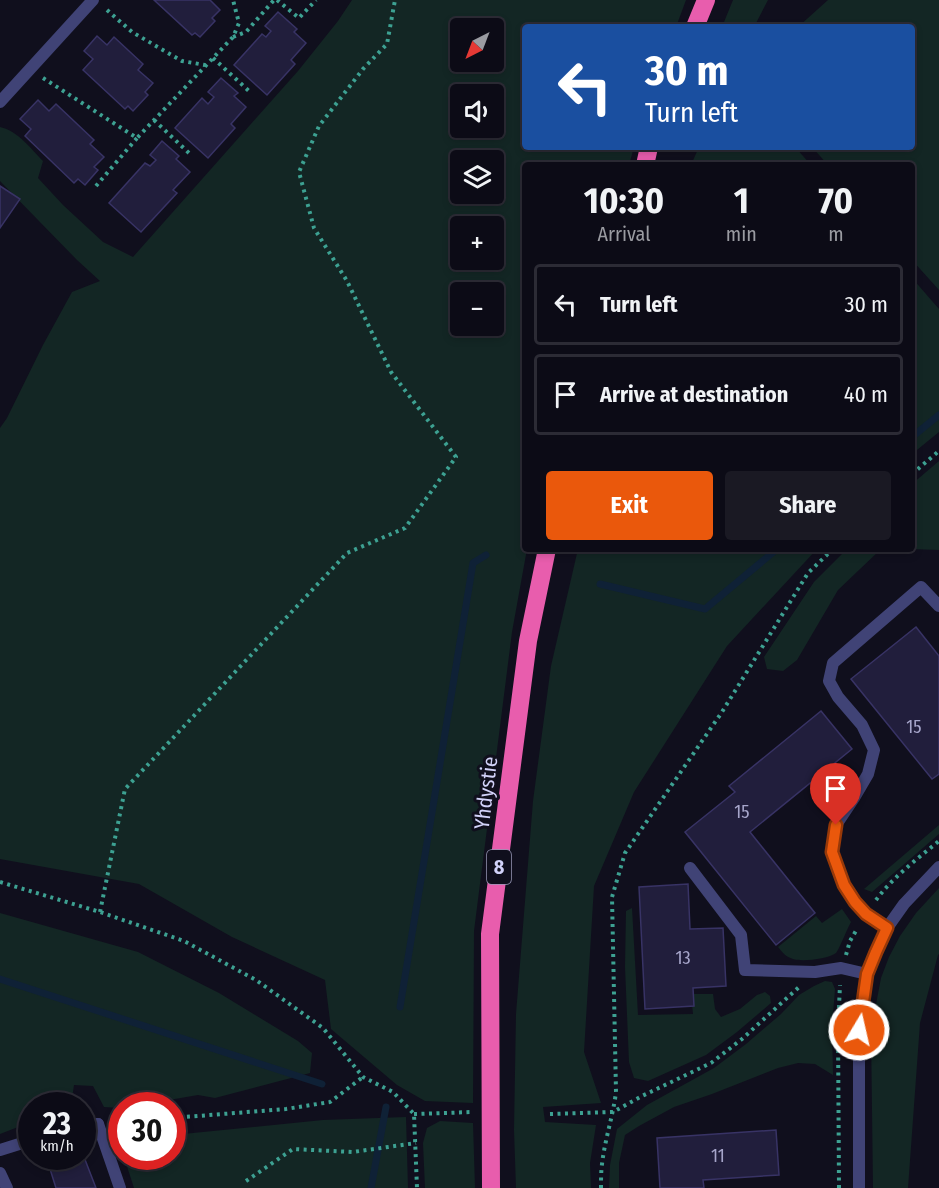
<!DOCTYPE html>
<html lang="en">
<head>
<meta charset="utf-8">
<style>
	body { margin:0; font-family:"Fira Sans Condensed",sans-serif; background:#1a1923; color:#f1f3f6; height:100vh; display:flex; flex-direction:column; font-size:22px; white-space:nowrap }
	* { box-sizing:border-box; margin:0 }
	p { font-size:20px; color:#9a9ba1 }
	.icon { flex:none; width:33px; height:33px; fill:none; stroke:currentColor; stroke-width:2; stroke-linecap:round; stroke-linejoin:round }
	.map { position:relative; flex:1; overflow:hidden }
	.drawer { position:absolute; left:522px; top:162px; width:393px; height:390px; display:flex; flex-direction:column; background:#0c0b16; border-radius:6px; box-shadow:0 3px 9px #0003,0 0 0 2px #2c2b35 }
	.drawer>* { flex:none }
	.hud { position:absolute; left:522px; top:24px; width:393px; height:126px; border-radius:6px; box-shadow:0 3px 9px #0003,0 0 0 2px #2c2b35; background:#1a4fa0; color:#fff; overflow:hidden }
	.needle { width:39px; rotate:222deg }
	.fabs { position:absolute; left:450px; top:18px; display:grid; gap:12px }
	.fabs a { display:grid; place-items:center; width:54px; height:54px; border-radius:6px; background:#0c0b16; box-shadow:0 3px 9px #0003,0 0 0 2px #2c2b35; font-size:30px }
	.speed { position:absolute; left:18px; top:1092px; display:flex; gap:12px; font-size:30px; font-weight:700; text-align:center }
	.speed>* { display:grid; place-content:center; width:78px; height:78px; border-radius:50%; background:#0c0b16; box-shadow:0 3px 9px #0003,0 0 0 2px #2c2b35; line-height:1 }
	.speed small { font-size:15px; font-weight:400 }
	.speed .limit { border:9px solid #d22; background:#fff; color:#111 }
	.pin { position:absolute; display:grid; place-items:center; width:51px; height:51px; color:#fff; margin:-62px -26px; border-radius:50% 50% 50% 0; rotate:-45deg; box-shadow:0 0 6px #0007 }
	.pin .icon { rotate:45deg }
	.me { position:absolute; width:66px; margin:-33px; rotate:9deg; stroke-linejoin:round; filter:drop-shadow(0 0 4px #0008) }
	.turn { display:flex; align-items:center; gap:21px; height:126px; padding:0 24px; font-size:27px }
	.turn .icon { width:78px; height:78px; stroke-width:2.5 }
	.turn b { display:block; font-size:42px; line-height:51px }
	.eta { display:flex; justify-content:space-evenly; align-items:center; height:102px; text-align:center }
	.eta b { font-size:36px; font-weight:700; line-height:42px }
	.button { display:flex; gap:12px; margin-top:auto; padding:12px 24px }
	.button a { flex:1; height:69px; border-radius:6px; background:#ea580c; color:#fff; font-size:24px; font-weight:700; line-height:69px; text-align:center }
	.button a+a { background:#1a1923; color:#f1f3f6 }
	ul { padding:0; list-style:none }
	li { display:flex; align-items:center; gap:18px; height:81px; margin:0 12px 9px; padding:0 12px; border:3px solid #2c2b35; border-radius:6px }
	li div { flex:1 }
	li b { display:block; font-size:22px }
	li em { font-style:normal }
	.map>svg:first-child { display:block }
	.green { fill:#132624; fill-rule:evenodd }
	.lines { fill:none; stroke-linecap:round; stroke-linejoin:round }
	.stream { stroke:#0f2136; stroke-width:7 }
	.building { fill:#211e3c; stroke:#383365; stroke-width:1.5 }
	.path { stroke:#3da192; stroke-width:4; stroke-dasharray:3 4.5; stroke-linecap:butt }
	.lane { stroke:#404376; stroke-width:12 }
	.street { stroke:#404376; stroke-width:12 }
	.highway { stroke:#e85dad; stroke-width:18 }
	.route-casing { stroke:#983908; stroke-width:15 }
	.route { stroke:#ea580c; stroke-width:10 }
	.labels { text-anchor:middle; stroke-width:6; stroke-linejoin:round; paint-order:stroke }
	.number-label { font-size:18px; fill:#a6a5ca }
	.shield { fill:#100f1d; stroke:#9898b7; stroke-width:1.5 }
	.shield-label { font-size:20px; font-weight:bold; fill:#d2d2f9 }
	.street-label { font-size:21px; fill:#d2d2f9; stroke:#100f1d }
</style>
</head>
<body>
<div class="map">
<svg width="939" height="1188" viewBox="0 0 939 1188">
	<rect width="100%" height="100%" fill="#100f1d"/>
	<path class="green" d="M352,0H686L676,27H525V147H634L629,165H525V549H527L512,632L474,931L473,1103L425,1101L397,1085L331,1029L325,980L232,937L139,884L0,859V428L7,418L43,345L72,292L100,281L77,260L0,181V127C18,131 31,149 43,161L38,178L63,205L103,242L133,257L298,71L338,21ZM460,28H494V62H460ZM460,94H494V128H460ZM460,160H494V194H460ZM460,226H494V260H460ZM460,292H494V326H460Z
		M733,0H768L754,27H722Z
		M828,0H939V290L912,260V165H828L812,147H912V27H798Z
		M699,147H795L811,165H691Z
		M912,278L939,309V432L912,454Z
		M939,461V550L911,549L912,484Z
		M578,549H817L727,646L634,792L594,886L584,1052L601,1103L543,1107L545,1122L596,1125L590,1163L591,1188H516L514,1130L516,1014L533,801L551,666Z
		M847,549H881L838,590L797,660L783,671L767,669L764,657L814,582Z
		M939,825V834L872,892L864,889Z
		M939,888V954L938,955L920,1023L908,1188H873L871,1031L881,978L889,957L900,936L916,913Z
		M632,908L638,1015L693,1014L691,994H713L715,1009L721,1017L740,1009L757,995L765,992L770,996L771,1003L737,1032L706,1055L648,1081L634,1078L629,1062L625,967L626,911Z
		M842,909L851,922C847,929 840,948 836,953C828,959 802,962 793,959C786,957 782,952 778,947L816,916L822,923Z
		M0,913L138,952L219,993L298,1041L312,1053L310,1073L215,1098L198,1095L140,1105L122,1106L121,1108L104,1107L93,1086L74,1085L71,1105L32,1106L31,1122L0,1134Z
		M825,981L832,982L835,989L832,1027L833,1075L815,1064L798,1063L778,1068L712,1094L674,1107L639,1126L625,1135L619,1163V1188H609L610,1165L617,1129L647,1105L714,1068L746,1044L781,1014L799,995L814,986Z
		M406,1117L408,1188H134L124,1157L172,1156L173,1135L323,1120Z
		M440,1121L473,1123L475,1188H425L423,1143L427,1128Z"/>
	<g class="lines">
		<path class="stream" d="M912,437L939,415
			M600,584L705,609L777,549
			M0,979L322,1084
			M400,1007L473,563L486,555
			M371,1188L386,1107"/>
	</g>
	<path class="building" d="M154,0H210L220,10L212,18L215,21L200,37L195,33L192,35Z
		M278,12L297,29L294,32L306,43L291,60L295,64L267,95L234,65L262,34L266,37L271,31L265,26Z
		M97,36L107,45L114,37L143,64L138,70L153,83L145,92L148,95L133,111L128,106L125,109L83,70L93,59L84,51Z
		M221,78L238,93L234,96L246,107L231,124L235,128L208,158L175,128L202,98L208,104L214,97L208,92Z
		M38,100L49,111L56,104L94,140L90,144L104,157L94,167L98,170L85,185L78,179L74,183L25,136L31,129L20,119Z
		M162,141L179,156L176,159L190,172L173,190L177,193L141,232L109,203L145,163L150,166L156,160L150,155Z
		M0,186L20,199L0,228Z
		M916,627L939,656V774L932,779L851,679Z
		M821,711L852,749L750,832L815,913L776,945L685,832L735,792L729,786Z
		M688,884L690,929L723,928L726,986L693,988L694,1006L645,1009L639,887Z
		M776,1130L779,1175L703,1180L704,1188H660L657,1138Z
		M84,1157L96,1188H56L50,1169Z"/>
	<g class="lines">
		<path class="path" d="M277,0L299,18L316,0
			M107,10L132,32L182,61L205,65
			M233,37L246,32L274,0
			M213,58L249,91
			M43,78L137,138L233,37L239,23L233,0
			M154,120L190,154
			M96,186L137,138
			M912,474L939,451
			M0,882L100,912L184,941L256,980L323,1028L363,1077L393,1092L414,1114L417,1188
			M876,900C893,877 917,859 939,841
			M100,912L125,789L347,553L405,528L456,457L391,372L347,281L314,228L299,172L319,126L363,69L387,44L395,0
			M846,955L850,941L857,929
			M414,1114L473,1112
			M550,1114L613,1112L642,1096L711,1063L742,1039L799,987
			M172,1118L286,1109L330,1102L363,1077
			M246,1181L293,1149L353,1152L416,1143
			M601,1188C601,1180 601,1172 602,1164C605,1139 613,1116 616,1092L612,897L625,853L722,712L808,573L833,549
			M839,1188L838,1028L840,985"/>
		<path class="lane" d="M690,868L741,935L745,970L815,972L841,968L867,974
			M887,928L866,914L855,902L844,885L832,852L836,825L854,798L868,774L874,750L862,725L838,697L829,681L833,663L921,587L939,606
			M98,1124L120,1188
			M0,1173L7,1188"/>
		<path class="street" d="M0,102L93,0
			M82,1127L98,1124
			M0,1150L32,1140
			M859,1188V1030L867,974L876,952L887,928L904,904L939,867"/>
		<path class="highway" d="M695,27L706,0
			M645,165L649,147
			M491,1188L490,934L528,641L547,549"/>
	</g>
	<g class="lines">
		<defs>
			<path id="route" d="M836,825L832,852L844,885L855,902L866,914L887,928L876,952L867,974L859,1030"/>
		</defs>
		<use href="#route" class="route-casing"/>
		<use href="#route" class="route"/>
	</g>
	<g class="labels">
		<g class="number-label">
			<text x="914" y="733">15</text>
			<text x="742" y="818">15</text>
			<text x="683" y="964">13</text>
			<text x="718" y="1162">11</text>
		</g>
		<rect class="shield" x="487" y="850" width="24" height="34" rx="4.5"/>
		<g class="shield-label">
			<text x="499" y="874">8</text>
		</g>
		<g class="street-label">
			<text transform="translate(486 793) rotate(-83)" y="7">Yhdystie</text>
		</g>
	</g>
</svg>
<div class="fabs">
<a><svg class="needle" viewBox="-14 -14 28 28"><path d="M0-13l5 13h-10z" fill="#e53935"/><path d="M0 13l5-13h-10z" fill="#9a9ba1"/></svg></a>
<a><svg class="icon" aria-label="sound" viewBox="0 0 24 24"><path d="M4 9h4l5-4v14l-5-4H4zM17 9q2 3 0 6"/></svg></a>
<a><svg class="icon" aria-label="layers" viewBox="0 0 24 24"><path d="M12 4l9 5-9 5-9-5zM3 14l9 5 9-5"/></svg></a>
<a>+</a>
<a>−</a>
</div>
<div class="speed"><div>23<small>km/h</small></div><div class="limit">30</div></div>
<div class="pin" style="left:836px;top:825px;background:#d93025"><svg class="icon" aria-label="arrive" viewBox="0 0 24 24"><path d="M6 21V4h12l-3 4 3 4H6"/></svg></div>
<svg class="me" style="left:859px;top:1030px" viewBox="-20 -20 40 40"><circle r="17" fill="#ea580c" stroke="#fff" stroke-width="3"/><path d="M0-11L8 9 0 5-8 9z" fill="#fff"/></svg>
<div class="hud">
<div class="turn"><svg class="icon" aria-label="left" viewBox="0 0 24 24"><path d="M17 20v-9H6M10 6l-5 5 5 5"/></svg><div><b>30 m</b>Turn left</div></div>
</div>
<section class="drawer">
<div class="eta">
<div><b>10:30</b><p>Arrival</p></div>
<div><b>1</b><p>min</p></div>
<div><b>70</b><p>m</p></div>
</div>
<ul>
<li><svg class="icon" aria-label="left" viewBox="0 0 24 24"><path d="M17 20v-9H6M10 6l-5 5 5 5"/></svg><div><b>Turn left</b></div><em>30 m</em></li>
<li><svg class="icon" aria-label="arrive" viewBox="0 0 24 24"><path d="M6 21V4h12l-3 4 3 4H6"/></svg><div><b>Arrive at destination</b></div><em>40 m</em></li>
</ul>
<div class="button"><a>Exit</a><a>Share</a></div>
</section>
</div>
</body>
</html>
